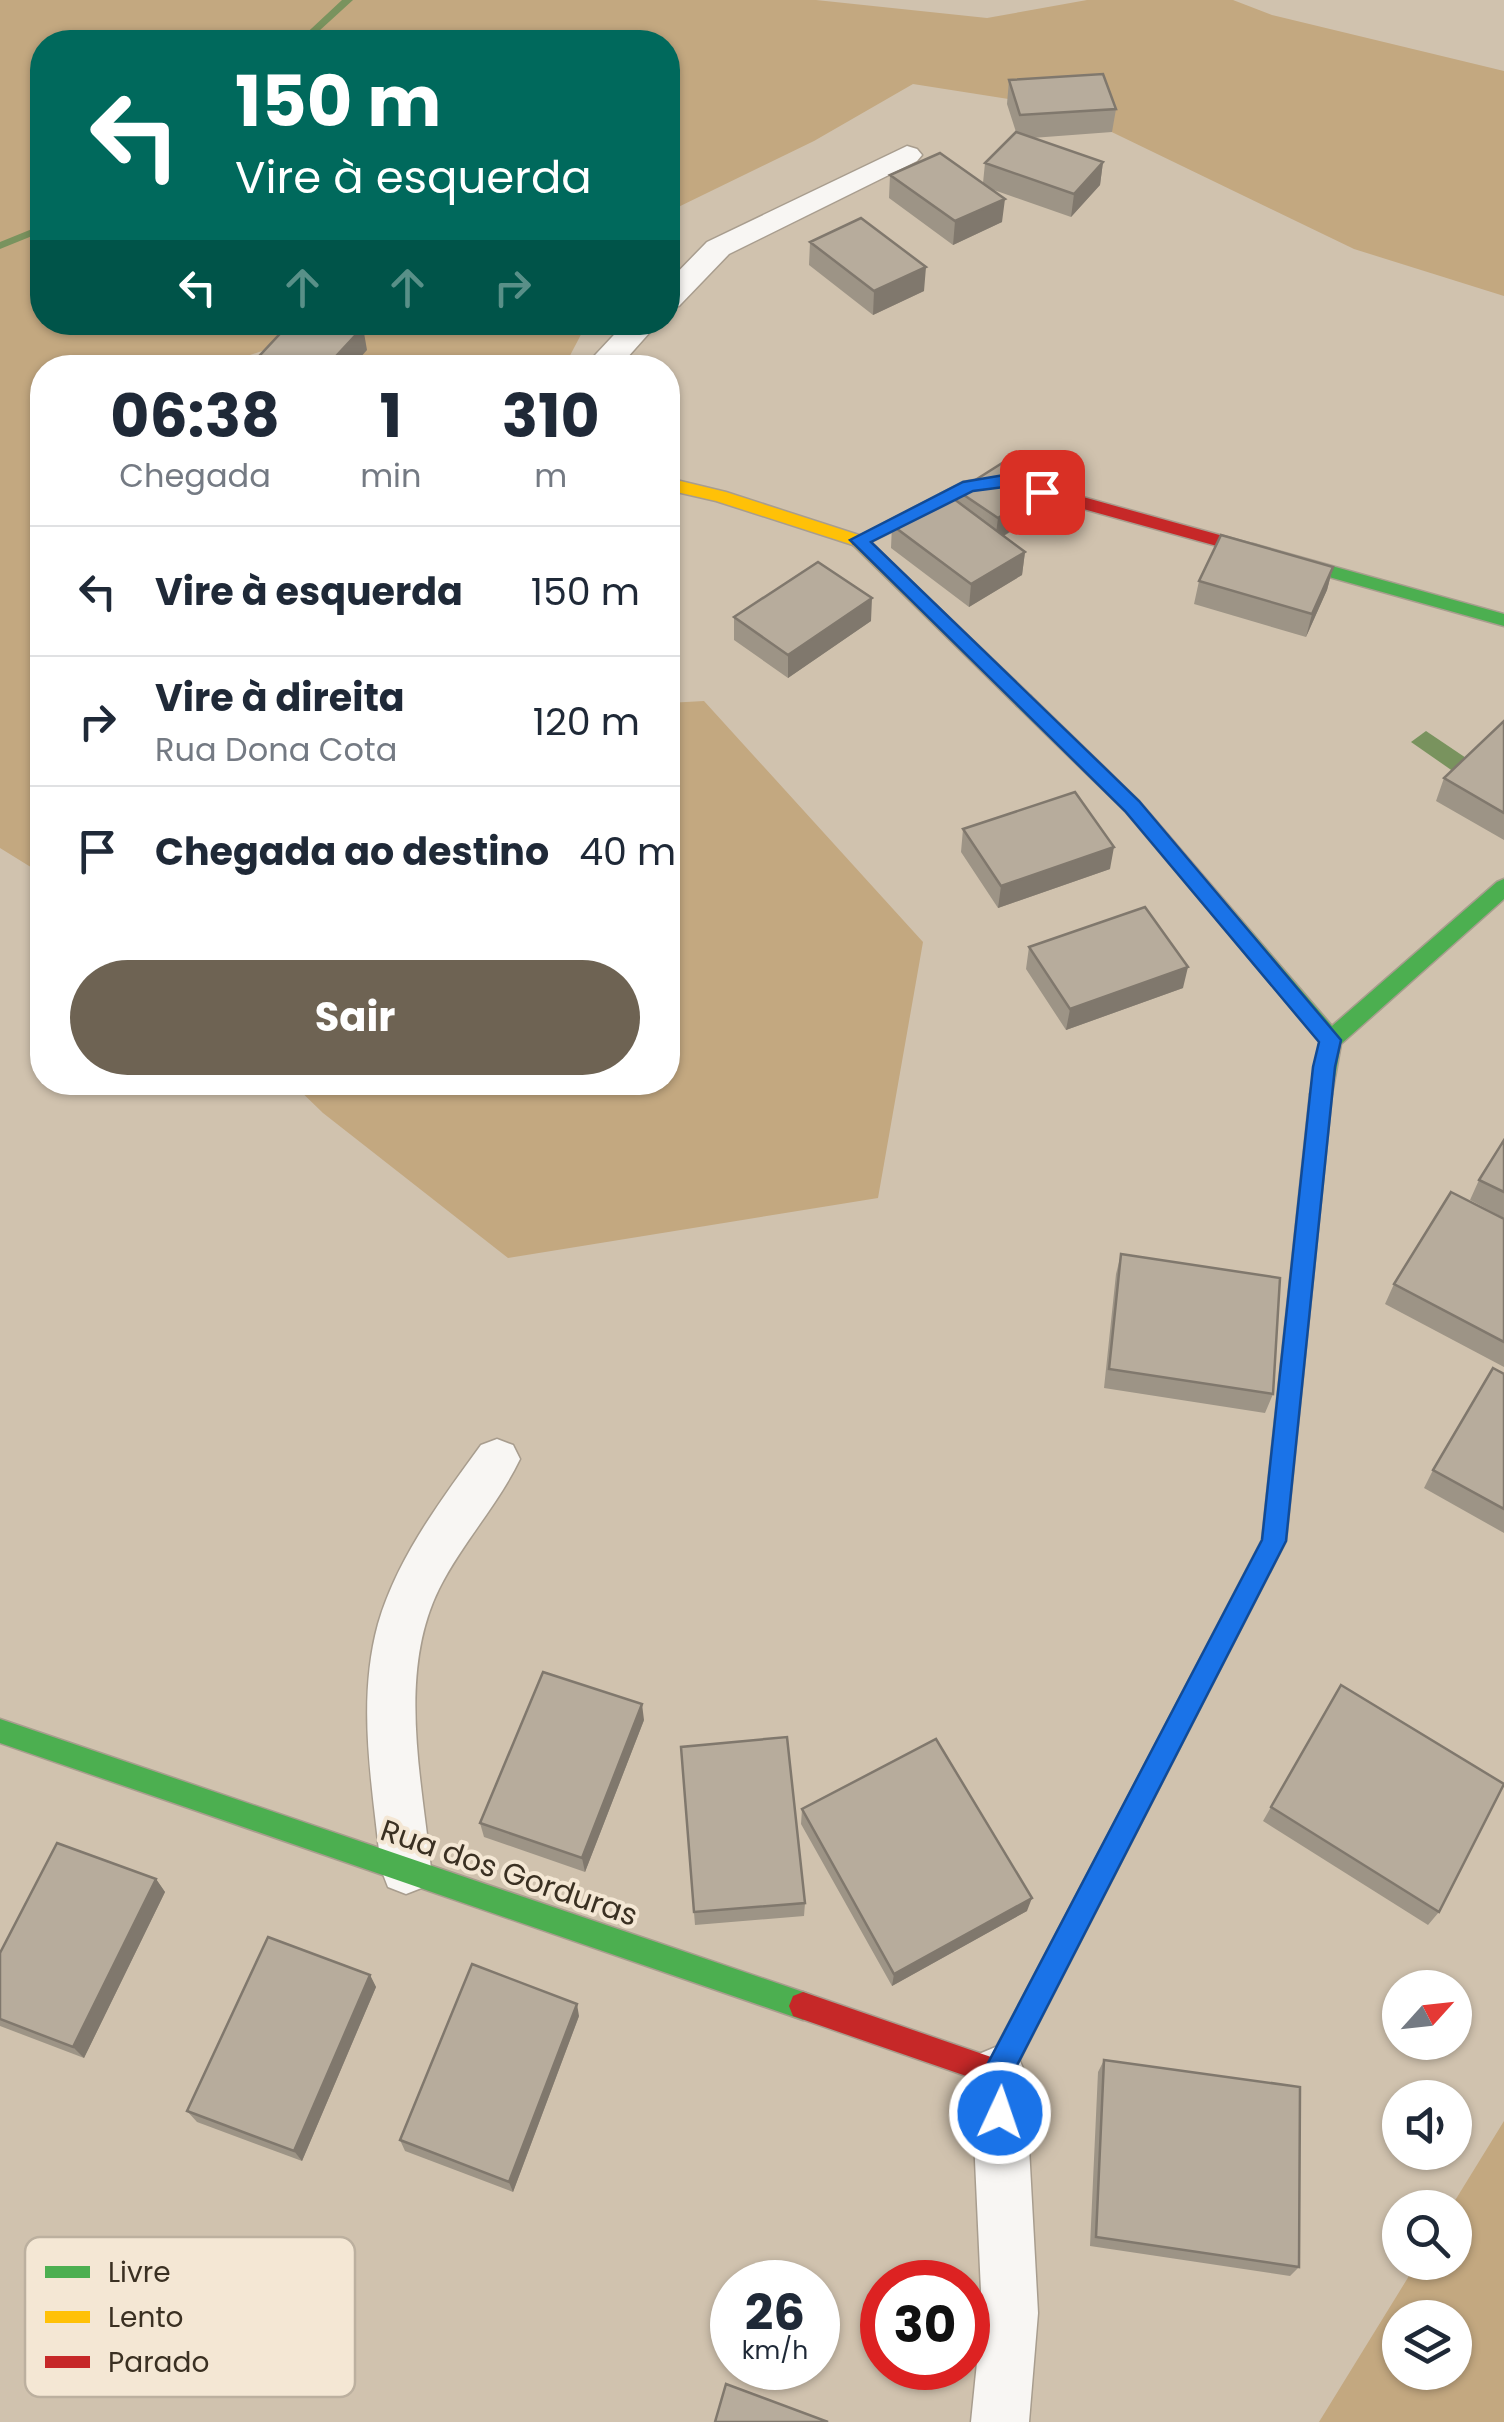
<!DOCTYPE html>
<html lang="pt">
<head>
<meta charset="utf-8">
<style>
	body { margin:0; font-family:Poppins,sans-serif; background:#f6f6f7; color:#1f2937; height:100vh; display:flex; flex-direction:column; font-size:38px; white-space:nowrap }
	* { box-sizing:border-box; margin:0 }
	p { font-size:32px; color:#747a83 }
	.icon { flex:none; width:55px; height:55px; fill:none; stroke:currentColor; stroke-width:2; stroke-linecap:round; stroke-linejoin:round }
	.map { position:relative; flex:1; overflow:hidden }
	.panel { position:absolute; left:30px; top:355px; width:650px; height:740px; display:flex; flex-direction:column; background:#fff; border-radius:40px; box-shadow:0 2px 8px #0004 }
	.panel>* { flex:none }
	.guide { position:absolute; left:30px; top:30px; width:650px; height:305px; border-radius:40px; box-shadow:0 2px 8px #0004; background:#00695c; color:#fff; overflow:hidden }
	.needle { width:65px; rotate:63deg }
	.buttons { position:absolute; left:1382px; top:1970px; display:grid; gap:20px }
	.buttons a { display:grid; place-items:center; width:90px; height:90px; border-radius:50%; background:#fff; box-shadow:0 2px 8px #0004; font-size:50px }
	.speed { position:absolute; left:710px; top:2260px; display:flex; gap:20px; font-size:50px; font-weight:700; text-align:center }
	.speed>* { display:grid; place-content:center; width:130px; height:130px; border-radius:50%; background:#fff; box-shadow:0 2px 8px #0004; line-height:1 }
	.speed small { font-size:25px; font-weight:400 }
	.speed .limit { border:15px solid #d22; background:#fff; color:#111 }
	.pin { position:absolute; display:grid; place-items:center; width:85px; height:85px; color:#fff; margin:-42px; border-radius:20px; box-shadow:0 5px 15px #0006 }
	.me { position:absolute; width:110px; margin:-55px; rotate:3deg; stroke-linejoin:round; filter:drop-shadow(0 0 8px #0008) }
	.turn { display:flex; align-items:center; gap:35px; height:210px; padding:0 40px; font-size:45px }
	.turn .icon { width:130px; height:130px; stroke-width:2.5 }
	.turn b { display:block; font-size:70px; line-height:85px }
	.lanes { display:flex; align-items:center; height:95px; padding:0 40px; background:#0003; justify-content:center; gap:50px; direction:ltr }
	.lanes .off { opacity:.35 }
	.eta { display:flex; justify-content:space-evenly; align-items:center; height:170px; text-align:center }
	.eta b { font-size:60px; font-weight:700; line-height:70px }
	.primary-button { display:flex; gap:20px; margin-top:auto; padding:20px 40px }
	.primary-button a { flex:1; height:115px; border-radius:60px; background:#6e6353; color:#fff; font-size:40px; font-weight:700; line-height:115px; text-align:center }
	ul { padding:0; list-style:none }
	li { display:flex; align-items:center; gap:30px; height:130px; padding:0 40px; border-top:2px solid #e0e1e3 }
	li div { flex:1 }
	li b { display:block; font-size:38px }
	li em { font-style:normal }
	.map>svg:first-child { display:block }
	.green { fill:#c3a880; fill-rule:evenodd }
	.water { fill:#79935e }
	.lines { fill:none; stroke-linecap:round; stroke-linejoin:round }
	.stream { fill:#79935e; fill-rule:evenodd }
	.street-casing { stroke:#a89d8e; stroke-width:3 }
	.fast-casing { stroke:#a89d8e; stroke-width:3 }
	.slow-casing { stroke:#a89d8e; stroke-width:3 }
	.jam-casing { stroke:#a89d8e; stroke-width:3 }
	.street { fill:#f8f6f3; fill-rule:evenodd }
	.fast { fill:#4caf50; fill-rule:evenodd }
	.slow { fill:#ffc107; fill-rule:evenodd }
	.jam { fill:#c62828; fill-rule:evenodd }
	.wall { fill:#9d9486 }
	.shaded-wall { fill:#80786d }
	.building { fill:#b7ac9c; stroke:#80786d; stroke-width:2.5 }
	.route { fill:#1a73e8; stroke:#114b97; stroke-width:2.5 }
	.labels { text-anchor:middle; stroke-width:8; stroke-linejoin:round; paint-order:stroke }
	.near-street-label { font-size:30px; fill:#3a3022; stroke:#f4e7d4 }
	.key { fill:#f4e7d4; stroke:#bcb09f; stroke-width:2.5 }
	.key-label { font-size:28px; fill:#3a3022 }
</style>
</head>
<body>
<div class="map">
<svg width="1504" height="2422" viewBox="0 0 1504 2422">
	<rect width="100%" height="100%" fill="#d0c2ae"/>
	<path class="green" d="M0,0H816L987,18L1087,0H1233L1272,15L1504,71V296L1354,249L1060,107L913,84L814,141L668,212V42H42V322L587,323L564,367H328L265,350L214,367L42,368V874L0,848Z
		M704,701L923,942L878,1198L508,1258L323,1113L292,1083L668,1082V703Z
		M1504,2121V2422H1319L1417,2263L1455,2262V2208L1451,2207ZM1400,2318H1455V2372H1400Z"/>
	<path class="water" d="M1426,731L1472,762L1457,774L1411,742Z"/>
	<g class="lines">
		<path class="stream" d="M342,0H353L307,42H297Z
			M42,225V232L0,249V242Z"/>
		<defs>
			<path id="street" d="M907,146L917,149L922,155L917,161L729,254L679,306L668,308V282L707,242Z
				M626,322H659L618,368H583Z
				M497,1439L513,1445L520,1459C498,1505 462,1543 439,1589C397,1674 422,1779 431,1869L424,1887L406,1894L388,1887L381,1869C373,1789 356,1704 378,1624C397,1558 441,1500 481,1445Z
				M998,2046L1017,2054L1025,2073L1038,2313L1029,2422H971L982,2313L971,2073L979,2054Z"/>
			<path id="fast" d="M1253,544L1504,614V626L1247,554V546Z
				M1024,694L1031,696L1139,801L1332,1026L1497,882L1504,879V899L1341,1044L1332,1094L1329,1100H1313L1310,1094L1320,1042L1125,811L1017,706L1014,701Z
				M0,1719L803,1992L813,1996L817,2006L813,2016L803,2020L0,1743Z"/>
			<path id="slow" d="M668,478L726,492L865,537L1031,696V706H1017L853,545L716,501L668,490Z
				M1321,1085L1332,1094L1286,1541L1113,1878L1104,1882L1095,1878L1091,1869L1095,1860L1262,1540L1310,1094Z"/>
			<path id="jam" d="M1004,475L1259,546L1262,550L1253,556L1004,487L973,491L865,545H853L850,541L963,482Z
				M1104,1856L1113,1860L1117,1869L1113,1878L1008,2083L998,2087L793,2016L789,2006L793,1996L803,1992L991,2057L1095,1860Z"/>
		</defs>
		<use href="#street" class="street-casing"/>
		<use href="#fast" class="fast-casing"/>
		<use href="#slow" class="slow-casing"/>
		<use href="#jam" class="jam-casing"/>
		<use href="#street" class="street"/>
		<use href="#fast" class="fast"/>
		<use href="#slow" class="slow"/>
		<use href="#jam" class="jam"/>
	</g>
	<path class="wall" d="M1009,80L1116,109L1112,132L1032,138L1103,162L1100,185L1071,217L991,189L1002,222L953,245L889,198L890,175L983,183L985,163L1016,132L1007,104Z
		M810,242L924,291L873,315L809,265Z
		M958,491L1044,510L1004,536L1025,552L1022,575L969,607L891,548L892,525L957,502Z
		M1333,567L1327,590L1306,637L1194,604L1199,581Z
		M734,617L871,621L788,678L734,640Z
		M1504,721V840L1436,801L1444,778Z
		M963,829L1110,869L998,908L961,852Z
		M1029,947L1183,988L1066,1030L1026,969Z
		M1504,1140V1218L1470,1200L1479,1180Z
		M1504,1219V1367L1385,1304L1394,1284Z
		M1121,1254L1273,1394L1265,1413L1104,1388L1116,1274Z
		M1504,1374V1533L1424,1488L1433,1470Z
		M1341,1685L1439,1912L1428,1925L1263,1821Z
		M644,1720L585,1872L484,1837L480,1823Z
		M681,1747L805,1903L804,1916L695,1925Z
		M802,1809L1027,1911L892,1986L801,1824Z
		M156,1879L165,1892L84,2058L0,2026V1953Z
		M370,1975L376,1987L302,2161L197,2122L187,2111Z
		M579,2016L513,2192L405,2151L400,2140Z
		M1104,2060L1299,2267L1290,2276L1090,2246L1098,2072Z"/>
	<path class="shaded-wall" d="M1103,162L1100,185L1071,217L1074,194Z
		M1005,199L1002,222L953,245L955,221Z
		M926,267L924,291L873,315L874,291Z
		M363,327L367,350L351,368H325Z
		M1047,486L1044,510L995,541L998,518Z
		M1025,552L1022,575L969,607L971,584Z
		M1333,567L1327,590L1306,637L1312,614Z
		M872,598L871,621L788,678V655Z
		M1114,847L1110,869L998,908L1001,886Z
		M1188,967L1183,988L1066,1030L1070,1009Z
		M642,1704L644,1720L585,1872L582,1858Z
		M156,1879L165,1892L84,2058L73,2047Z
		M1032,1898L1027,1911L892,1986L894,1974Z
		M370,1975L376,1987L302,2161L294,2151Z
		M577,2004L579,2016L513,2192L509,2182Z"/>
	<path class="building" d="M1103,74L1116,109L1020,115L1009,80Z
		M1016,132L1103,162L1074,194L985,163Z
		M940,153L1005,199L955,221L890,175Z
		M861,218L926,267L874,291L810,242Z
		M291,322H349L363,327L325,368H248Z
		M1007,460L1047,486L998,518L958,491Z
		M946,493L1025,552L971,584L892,525Z
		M1221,535L1333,567L1312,614L1199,581Z
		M818,562L872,598L788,655L734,617Z
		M1504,721V813L1444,778Z
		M1075,792L1114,847L1001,886L963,829Z
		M1145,907L1188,967L1070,1009L1029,947Z
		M1504,1140V1192L1479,1180Z
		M1451,1192L1504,1219V1342L1394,1284Z
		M1121,1254L1280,1278L1273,1394L1109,1369Z
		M1493,1368L1504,1374V1509L1433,1470Z
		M543,1672L642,1704L582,1858L480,1823Z
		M1341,1685L1504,1784L1439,1912L1271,1807Z
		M787,1737L805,1903L694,1912L681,1747Z
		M936,1739L1032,1898L894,1974L802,1809Z
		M57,1843L156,1879L73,2047L0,2019V1953Z
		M268,1937L370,1975L294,2151L187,2111Z
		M472,1964L577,2004L509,2182L400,2140Z
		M1104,2060L1300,2087L1299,2267L1096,2237Z
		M726,2384L828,2422H715Z"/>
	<path class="route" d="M1004,475L1049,488L1051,492L1042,498L1004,487L973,491L871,542L1139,801L1341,1040L1335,1067L1286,1541L1012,2075L1014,2113L1010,2123L1000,2127L990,2123C983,2106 981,2080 988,2063L1262,1540L1313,1067L1319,1042L1125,811L850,540L963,482Z"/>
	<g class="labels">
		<g class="near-street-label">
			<text transform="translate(509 1873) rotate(19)" y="10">Rua dos Gorduras</text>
		</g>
	</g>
	<rect x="25" y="2237" width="330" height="160" rx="15" class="key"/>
	<rect x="45" y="2266" width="45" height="12" fill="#4caf50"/>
	<rect x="45" y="2311" width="45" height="12" fill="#ffc107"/>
	<rect x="45" y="2356" width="45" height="12" fill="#c62828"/>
	<g class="key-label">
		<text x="108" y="2282">Livre</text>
		<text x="108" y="2327">Lento</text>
		<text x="108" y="2372">Parado</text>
	</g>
</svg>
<div class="buttons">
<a><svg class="needle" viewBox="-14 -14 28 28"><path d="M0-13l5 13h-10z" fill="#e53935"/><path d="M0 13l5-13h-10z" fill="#747a83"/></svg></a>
<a><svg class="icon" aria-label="sound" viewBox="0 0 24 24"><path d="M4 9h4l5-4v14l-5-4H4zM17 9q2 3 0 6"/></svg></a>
<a><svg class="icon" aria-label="search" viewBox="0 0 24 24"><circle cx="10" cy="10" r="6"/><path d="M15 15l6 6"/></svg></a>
<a><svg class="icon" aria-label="layers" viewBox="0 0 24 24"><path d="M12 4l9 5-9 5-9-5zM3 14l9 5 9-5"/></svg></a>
</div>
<div class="speed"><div>26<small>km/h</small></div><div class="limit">30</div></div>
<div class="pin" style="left:1042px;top:492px;background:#d93025"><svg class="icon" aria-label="arrive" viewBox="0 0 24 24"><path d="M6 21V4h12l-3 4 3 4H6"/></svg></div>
<svg class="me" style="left:1000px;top:2113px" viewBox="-20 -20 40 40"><circle r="17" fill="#1a73e8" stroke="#fff" stroke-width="3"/><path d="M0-11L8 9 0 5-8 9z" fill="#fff"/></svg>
<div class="guide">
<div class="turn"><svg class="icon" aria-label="left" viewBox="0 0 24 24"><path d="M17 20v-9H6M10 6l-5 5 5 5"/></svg><div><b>150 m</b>Vire à esquerda</div></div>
<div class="lanes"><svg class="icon" aria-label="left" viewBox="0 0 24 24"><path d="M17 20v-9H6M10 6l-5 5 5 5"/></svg><svg class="icon off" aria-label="ahead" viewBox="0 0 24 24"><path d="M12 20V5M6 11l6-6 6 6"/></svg><svg class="icon off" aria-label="ahead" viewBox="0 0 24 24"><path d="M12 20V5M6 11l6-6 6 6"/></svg><svg class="icon off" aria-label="right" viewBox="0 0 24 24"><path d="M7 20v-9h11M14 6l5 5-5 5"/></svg></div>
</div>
<section class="panel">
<div class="eta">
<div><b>06:38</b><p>Chegada</p></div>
<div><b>1</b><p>min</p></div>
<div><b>310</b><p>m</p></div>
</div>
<ul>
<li><svg class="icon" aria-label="left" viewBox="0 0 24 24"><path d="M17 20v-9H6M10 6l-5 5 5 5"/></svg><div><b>Vire à esquerda</b></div><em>150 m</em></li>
<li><svg class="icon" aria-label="right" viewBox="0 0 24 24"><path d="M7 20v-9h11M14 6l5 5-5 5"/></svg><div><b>Vire à direita</b><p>Rua Dona Cota</p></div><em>120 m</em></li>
<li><svg class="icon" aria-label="arrive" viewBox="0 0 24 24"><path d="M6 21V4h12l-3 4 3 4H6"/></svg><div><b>Chegada ao destino</b></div><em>40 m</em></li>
</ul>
<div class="primary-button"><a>Sair</a></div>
</section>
</div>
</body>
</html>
